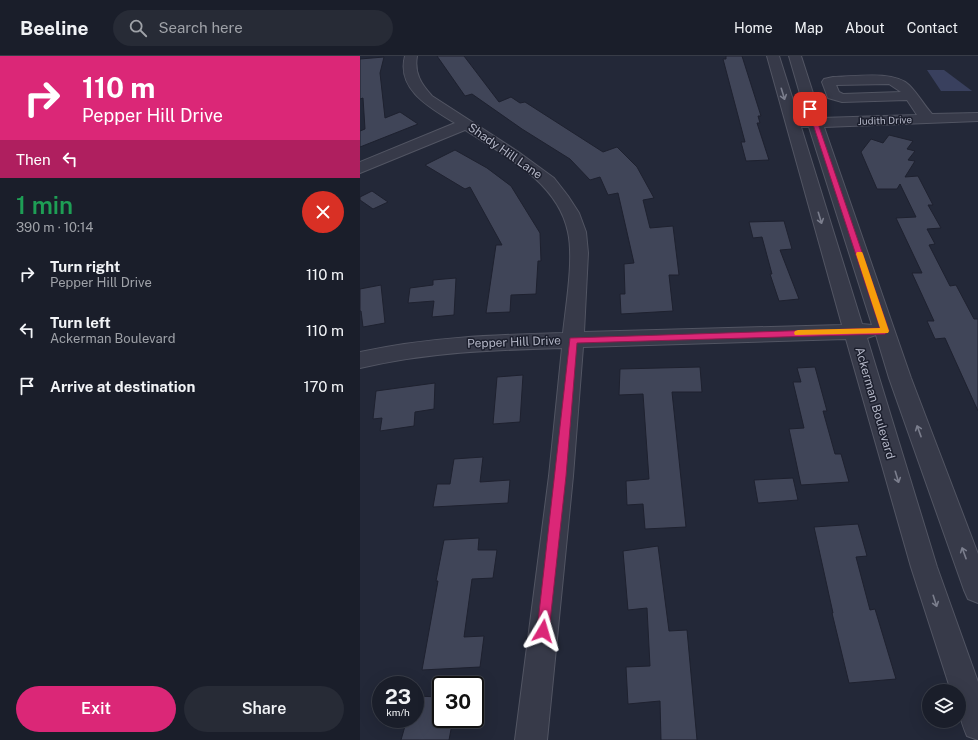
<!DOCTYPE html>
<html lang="en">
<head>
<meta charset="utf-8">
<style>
	body { margin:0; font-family:"Public Sans",sans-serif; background:#272b36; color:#f1f3f6; height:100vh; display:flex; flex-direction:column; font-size:15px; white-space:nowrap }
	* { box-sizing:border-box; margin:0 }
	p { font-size:13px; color:#9fa2a8 }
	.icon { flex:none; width:22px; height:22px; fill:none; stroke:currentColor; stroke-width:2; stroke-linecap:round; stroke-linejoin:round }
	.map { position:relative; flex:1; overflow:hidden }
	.sheet { display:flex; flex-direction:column; background:#1a1e2a; width:360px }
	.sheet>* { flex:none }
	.guide { background:#db2777; color:#fff; overflow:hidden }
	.controls { position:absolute; left:562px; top:628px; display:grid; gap:8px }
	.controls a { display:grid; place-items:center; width:44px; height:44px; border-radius:50%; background:#1a1e2a; box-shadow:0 4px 16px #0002,0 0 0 1px #383c47; font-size:20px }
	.speed { position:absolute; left:12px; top:620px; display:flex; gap:8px; font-size:20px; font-weight:700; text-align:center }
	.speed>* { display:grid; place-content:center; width:52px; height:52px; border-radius:50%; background:#1a1e2a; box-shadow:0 4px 16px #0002,0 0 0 1px #383c47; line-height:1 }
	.speed small { font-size:10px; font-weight:400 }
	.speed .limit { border:2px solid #111; border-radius:6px; background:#fff; color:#111 }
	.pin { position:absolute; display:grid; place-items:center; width:34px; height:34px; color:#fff; margin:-17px; border-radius:8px; box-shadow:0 2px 6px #0006 }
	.me { position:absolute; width:44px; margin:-22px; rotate:7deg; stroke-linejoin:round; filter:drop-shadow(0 0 3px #0008) }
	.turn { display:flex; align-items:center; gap:14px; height:84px; padding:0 16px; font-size:18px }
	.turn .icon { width:52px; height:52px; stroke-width:2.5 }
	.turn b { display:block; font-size:28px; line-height:34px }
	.then { display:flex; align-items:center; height:38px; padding:0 16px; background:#0003; gap:8px; font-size:15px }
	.round { display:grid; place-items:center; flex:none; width:42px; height:42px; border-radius:21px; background:#272b36 }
	.summary { display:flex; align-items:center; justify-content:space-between; height:68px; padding:0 16px }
	h1 { font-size:24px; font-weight:600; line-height:30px; color:#1e9e55 }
	.primary-button { display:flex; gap:8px; margin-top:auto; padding:8px 16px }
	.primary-button a { flex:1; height:46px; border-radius:24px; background:#db2777; color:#fff; font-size:16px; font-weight:600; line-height:46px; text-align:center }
	.primary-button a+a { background:#272b36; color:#f1f3f6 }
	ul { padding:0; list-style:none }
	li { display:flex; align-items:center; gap:12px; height:56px; padding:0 16px }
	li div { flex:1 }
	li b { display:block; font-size:15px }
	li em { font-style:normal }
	header { display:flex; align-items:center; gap:24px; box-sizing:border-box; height:56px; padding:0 20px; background:#1a1e2a; border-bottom:1px solid #383c47 }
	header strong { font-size:19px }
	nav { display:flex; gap:22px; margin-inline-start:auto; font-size:14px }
	.search { width:280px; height:36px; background:#272b36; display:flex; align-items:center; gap:10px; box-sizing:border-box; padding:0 14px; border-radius:22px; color:#9fa2a8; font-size:15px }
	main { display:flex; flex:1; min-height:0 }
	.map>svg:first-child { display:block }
	.water { fill:#39405e }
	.building { fill:#404558; stroke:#1e212f }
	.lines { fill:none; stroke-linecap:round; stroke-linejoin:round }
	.minor-casing { stroke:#525563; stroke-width:2 }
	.minor { fill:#373a49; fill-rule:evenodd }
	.oneway { stroke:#7b7e8d }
	.route { fill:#db2777; stroke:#8e194d }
	.slow { fill:#f59e0b }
	.labels { text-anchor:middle; stroke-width:3; stroke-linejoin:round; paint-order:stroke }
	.far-street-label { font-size:10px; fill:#b2b5c5; stroke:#1c1f2d }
	.street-label { font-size:12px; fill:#b2b5c5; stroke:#1c1f2d }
</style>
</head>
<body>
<header>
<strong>Beeline</strong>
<div class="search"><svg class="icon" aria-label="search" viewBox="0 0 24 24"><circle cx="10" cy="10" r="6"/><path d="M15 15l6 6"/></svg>Search here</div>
<nav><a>Home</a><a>Map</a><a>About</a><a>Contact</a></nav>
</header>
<main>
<section class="sheet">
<div class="guide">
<div class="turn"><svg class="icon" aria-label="right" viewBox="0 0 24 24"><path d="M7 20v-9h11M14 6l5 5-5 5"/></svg><div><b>110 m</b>Pepper Hill Drive</div></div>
<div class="then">Then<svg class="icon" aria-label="left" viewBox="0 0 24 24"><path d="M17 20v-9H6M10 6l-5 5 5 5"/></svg></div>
</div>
<div class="summary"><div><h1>1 min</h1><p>390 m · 10:14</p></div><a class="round" style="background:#d93025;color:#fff"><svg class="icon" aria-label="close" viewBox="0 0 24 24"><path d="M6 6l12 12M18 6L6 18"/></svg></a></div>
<ul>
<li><svg class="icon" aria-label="right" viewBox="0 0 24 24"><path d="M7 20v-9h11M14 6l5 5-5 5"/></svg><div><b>Turn right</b><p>Pepper Hill Drive</p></div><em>110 m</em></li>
<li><svg class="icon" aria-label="left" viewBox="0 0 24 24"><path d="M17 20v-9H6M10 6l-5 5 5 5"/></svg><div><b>Turn left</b><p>Ackerman Boulevard</p></div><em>110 m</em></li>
<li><svg class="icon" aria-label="arrive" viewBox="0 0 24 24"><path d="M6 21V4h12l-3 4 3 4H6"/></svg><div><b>Arrive at destination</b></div><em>170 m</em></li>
</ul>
<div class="primary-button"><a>Exit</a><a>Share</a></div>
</section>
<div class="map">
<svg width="618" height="684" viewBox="0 0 618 684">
	<rect width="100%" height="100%" fill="#232838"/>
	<path class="water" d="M567,14H584L612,35H581Z"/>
	<path class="building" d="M77,0H104L139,46L151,41L160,47L165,46L243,96L257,91L277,111L294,142L283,144L290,172L313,170L319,219H309L313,255L261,258L260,238H265L264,208L274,207L258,137L248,139L240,121L230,124L210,103L162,73L112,38L105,40Z
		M366,0H382L401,60H398L400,67H397L409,104L386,105L381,86H385L363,3H366Z
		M24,1L20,17L25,62L40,56L58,68L0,91V75L5,73L3,42L0,43V3Z
		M529,79L553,85L547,93L555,95L548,104L555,105L545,121L558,120L573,149H568L581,172L567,173L575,188L569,189L590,230L596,229L614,263H618V355L585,282L575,283L567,265H574L552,217H562L536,162L556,161L540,128L537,133H517L501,96L511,83L523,87Z
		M95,94L127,112L151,130L180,177L181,205H178L176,238L151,239L150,256L126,257L136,189H142L110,131L105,133L65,109Z
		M12,135L28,146L13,153L0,144V141Z
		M424,165L432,193L420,194L439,243L419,245L410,218H412L402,181L393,182L389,166Z
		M96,222L94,259L72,261L74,245L48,247L50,232L73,229V224Z
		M21,229L25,267L3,271L1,255H0V233Z
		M340,311L342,336H312L326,471L285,473L283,448L267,449L266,425L289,423L283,338L259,339L260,313Z
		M455,311L467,355H463L475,398H481L489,426L441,429L429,373L444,372L433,326H441L437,312Z
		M163,319L160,366L133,368L137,321Z
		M75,327L74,353L55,356L54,370L20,375L22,362L13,363L16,335Z
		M123,401L120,426L150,424L148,447L73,451L77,428H90L94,403Z
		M433,422L438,444L398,447L394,424Z
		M498,468L507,500L496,501L510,554L515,553L536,623L489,627L472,557H473L454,471Z
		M119,482L118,494H137L133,522L112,523L104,581L124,580L120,611L62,614L78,525H76L84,484Z
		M298,490L309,575L327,574L337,684H301L300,645L268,648L266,611L290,610L287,552L268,554L263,495Z
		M55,640L81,641V663H93L89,684H41L47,663H55Z"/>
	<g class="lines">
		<defs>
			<path id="minor" d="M45,0H57C54,17 61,28 72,40L157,95L194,122L208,140L219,157L226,176L228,197L224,276L482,269L407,0H419L439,63L447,62L429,0H441L461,62L557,59L547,44L482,46L468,42L462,26L464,23L473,21C494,21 533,14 549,29C558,38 564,49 572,58L618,57V65L464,71L551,322L618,498V547L608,543L604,534L529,322L516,279L507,282L577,511L618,626V684L607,680C599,661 599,655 599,635H591L551,511L486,283L223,291L213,420L187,684H155L189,420L202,292C132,294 68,296 0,312V296C68,281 134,279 203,277C206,249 214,203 208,176C198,126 144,99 105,74L0,117V106L95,67C71,52 36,34 45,0ZM529,28L541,36L483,38L479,36L476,29ZM441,71H449L512,269L502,268Z"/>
		</defs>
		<use href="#minor" class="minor-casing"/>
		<use href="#minor" class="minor"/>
	</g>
	<defs><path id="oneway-shaft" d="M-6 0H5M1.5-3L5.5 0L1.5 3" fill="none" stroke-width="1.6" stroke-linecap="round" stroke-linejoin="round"/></defs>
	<g class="oneway">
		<use href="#oneway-shaft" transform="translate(423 38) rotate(73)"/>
		<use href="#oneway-shaft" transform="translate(460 162) rotate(73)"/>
		<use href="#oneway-shaft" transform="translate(559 375) rotate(-110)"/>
		<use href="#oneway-shaft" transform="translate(537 421) rotate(73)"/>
		<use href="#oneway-shaft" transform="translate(604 497) rotate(-110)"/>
		<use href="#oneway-shaft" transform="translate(575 545) rotate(72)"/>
	</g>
	<path class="route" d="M450,51L453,53L529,275L525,278L217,287L206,420L189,575L187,579L183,581L179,579L177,575L210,282L520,272L448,53Z"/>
	<path class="slow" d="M497,196H502L503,198L529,275L528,277L435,279L434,277L435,275L438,274L520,272L496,198Z"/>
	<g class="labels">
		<g class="far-street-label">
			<text transform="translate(525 64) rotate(-2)" y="4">Judith Drive</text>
		</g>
		<g class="street-label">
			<text transform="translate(145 95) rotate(35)" y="4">Shady Hill Lane</text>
			<text transform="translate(154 286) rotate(-2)" y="4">Pepper Hill Drive</text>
			<text transform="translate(515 347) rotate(74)" y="4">Ackerman Boulevard</text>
		</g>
	</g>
</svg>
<div class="controls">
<a><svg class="icon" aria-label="layers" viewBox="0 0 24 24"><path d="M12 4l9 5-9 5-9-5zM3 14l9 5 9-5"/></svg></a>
</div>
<div class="speed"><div>23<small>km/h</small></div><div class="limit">30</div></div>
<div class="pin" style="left:450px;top:53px;background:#d93025"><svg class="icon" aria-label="arrive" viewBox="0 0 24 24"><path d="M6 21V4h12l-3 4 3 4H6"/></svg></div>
<svg class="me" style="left:183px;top:575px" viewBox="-20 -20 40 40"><path d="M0-17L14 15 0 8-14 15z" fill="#db2777" stroke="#fff" stroke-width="4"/></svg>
</div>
</main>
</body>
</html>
